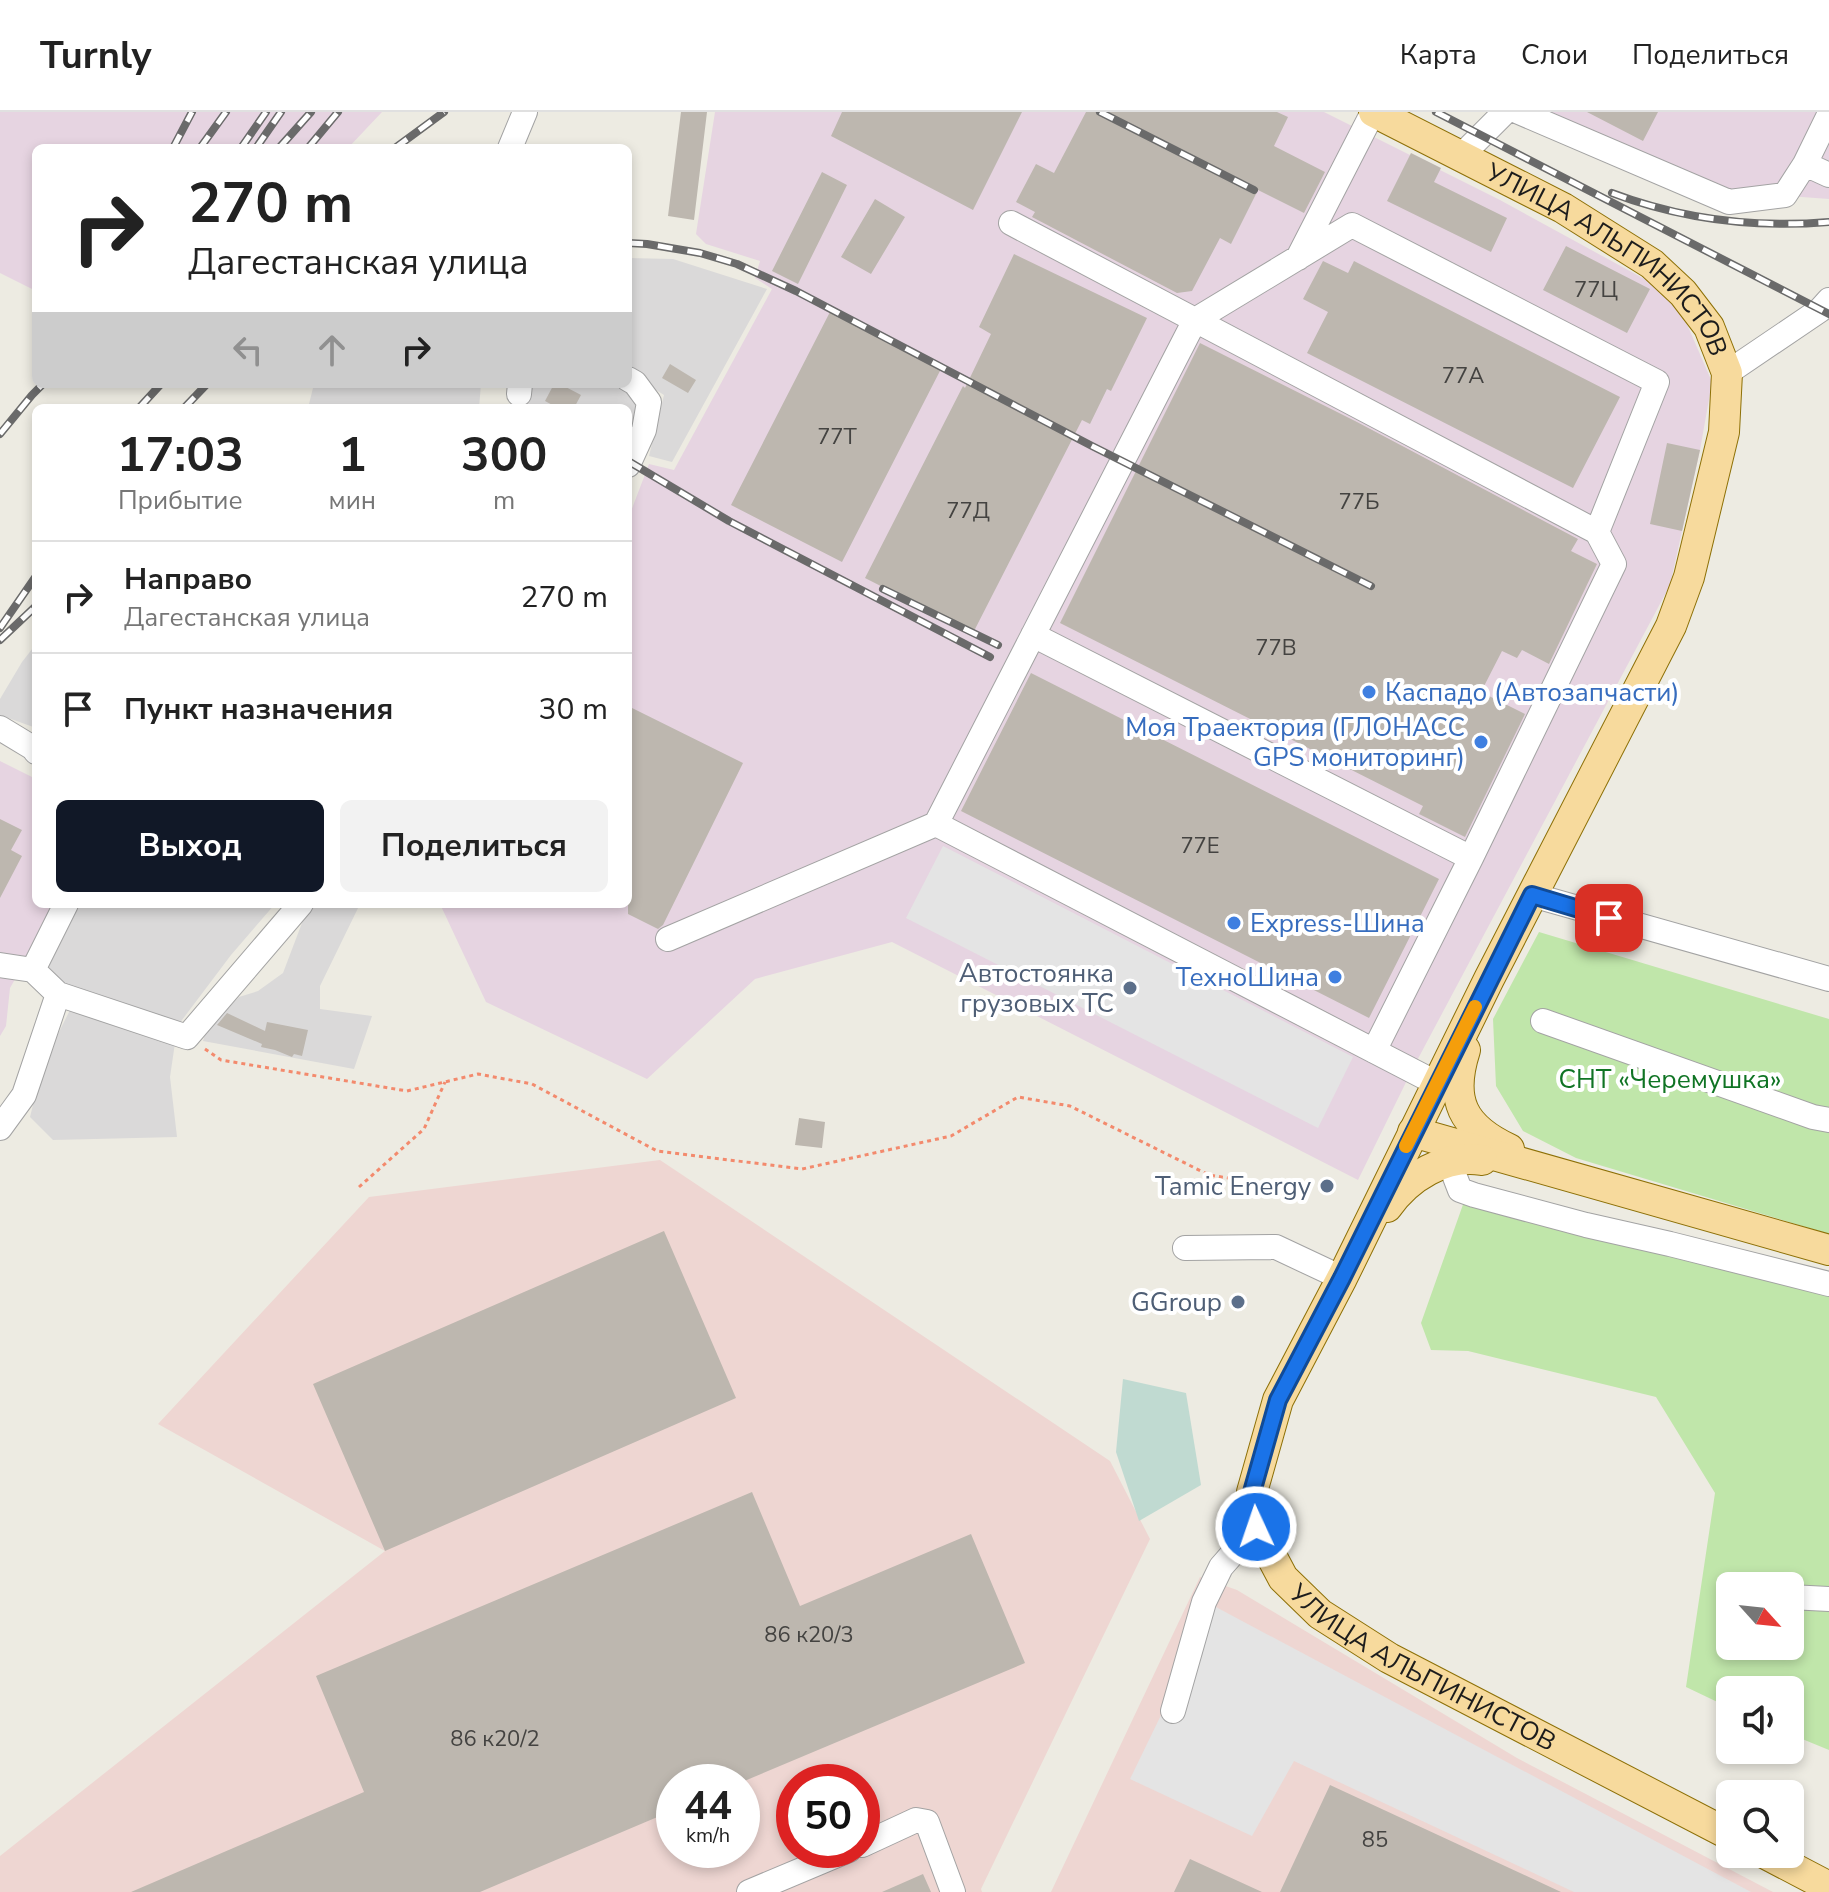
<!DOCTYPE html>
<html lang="ru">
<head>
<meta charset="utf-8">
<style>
	body { margin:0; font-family:"Nunito Sans",sans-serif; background:#f2f2f2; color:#222; height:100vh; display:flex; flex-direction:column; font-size:30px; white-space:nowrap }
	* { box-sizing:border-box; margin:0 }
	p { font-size:26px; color:#767676 }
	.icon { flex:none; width:44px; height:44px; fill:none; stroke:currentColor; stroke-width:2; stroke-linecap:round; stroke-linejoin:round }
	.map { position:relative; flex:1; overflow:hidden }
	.drawer { position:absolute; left:32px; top:292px; width:600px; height:504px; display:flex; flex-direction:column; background:#fff; border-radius:12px; box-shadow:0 4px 12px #0003 }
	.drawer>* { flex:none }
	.hud { position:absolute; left:32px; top:32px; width:600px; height:244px; border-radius:12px; box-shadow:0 4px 12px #0003; background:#fff; color:#222; overflow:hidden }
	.needle { width:52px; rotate:117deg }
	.fabs { position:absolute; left:1716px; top:1460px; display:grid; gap:16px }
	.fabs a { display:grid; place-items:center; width:88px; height:88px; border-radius:12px; background:#fff; box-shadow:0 4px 12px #0003; font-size:40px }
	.speed { position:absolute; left:656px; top:1652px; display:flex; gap:16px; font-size:40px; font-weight:700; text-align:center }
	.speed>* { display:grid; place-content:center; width:104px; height:104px; border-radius:50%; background:#fff; box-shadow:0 4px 12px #0003; line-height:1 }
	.speed small { font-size:20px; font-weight:400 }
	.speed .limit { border:12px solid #d22; background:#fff; color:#111 }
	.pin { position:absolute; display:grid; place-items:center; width:68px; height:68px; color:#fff; margin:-34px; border-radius:16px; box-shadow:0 4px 12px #0006 }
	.me { position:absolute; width:88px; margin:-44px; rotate:357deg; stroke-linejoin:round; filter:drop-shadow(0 0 6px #0008) }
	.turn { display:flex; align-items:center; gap:28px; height:168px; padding:0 24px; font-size:36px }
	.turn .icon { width:104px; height:104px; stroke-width:2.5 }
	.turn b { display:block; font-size:56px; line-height:68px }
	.lanes { display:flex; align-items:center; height:76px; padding:0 24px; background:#0003; justify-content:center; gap:40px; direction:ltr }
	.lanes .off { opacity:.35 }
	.eta { display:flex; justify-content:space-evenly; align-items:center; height:136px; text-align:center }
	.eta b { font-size:48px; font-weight:700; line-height:56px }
	.primary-button { display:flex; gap:16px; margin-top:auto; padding:16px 24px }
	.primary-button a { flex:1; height:92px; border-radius:12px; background:#111827; color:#fff; font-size:32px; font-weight:700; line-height:92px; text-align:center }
	.primary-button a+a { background:#f2f2f2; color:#222 }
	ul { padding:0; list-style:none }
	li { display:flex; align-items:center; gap:24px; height:112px; padding:0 24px; border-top:2px solid #e0e0e0 }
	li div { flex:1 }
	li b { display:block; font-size:30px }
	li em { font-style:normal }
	header { display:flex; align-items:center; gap:48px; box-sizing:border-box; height:112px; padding:0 40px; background:#fff; border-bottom:2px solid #e0e0e0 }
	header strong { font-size:38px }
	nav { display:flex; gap:44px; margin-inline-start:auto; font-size:28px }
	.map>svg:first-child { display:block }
	.residential { fill:#dad9d9 }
	.commercial { fill:#eed6d2; fill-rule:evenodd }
	.industrial { fill:#e6d4e1 }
	.grass { fill:#c0e6aa; fill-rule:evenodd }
	.wetland { fill:#c0dad1 }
	.parking { fill:#e4e4e4 }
	.building { fill:#bdb7af }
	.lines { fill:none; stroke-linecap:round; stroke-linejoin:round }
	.minor-casing { stroke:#a3a3a3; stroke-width:26 }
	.major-casing { stroke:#8d7007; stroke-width:32 }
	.path { stroke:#f38a6d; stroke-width:3; stroke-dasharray:4 4; stroke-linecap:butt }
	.minor { stroke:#fff; stroke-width:24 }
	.major { stroke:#f7da9d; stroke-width:30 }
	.rail-casing { stroke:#6a6a6a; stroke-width:8 }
	.rail { stroke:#fff; stroke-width:5; stroke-dasharray:15; stroke-linecap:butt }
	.route-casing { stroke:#114b97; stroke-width:20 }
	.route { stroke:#1a73e8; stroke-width:14 }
	.slow { stroke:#f59e0b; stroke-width:14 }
	.shop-dot { fill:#3f7fe0; stroke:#fff; stroke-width:3 }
	.service-dot { fill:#5c6f8a; stroke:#fff; stroke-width:3 }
	.labels { text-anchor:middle; stroke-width:8; stroke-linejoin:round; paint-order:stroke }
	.number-label { font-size:22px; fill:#444341 }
	.street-label { font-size:26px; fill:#1c1c1c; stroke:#fff }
	.shop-label { font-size:26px; fill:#366cbe; stroke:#fff; text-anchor:start }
	.service-label { font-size:26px; fill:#4e5e75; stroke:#fff; text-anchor:end }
	.park-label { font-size:26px; fill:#107424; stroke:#fff }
</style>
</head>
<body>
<header>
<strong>Turnly</strong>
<nav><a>Карта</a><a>Слои</a><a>Поделиться</a></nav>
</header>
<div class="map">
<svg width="1829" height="1780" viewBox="0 0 1829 1780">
	<rect width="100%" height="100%" fill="#edebe2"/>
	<path class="residential" d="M628,146L673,147L767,177L672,350L649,344L664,283L628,260Z
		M314,272H481L479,296L449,292L396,296H308Z
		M527,272H618L627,278L643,303L628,335V296H524Z
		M36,532V616L0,603V587L22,550Z
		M77,792H275L231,843L179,912L64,877L46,854Z
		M315,792H360L320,874V897L372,904L354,957L203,929L207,916L239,885L258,879L283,861L305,803Z
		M70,898L175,931L170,965L177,1025L53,1028L30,1005L43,952Z"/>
	<path class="commercial" d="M660,1048L1110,1349L1150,1427L981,1777L982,1780H0V1744L385,1439L158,1312L369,1085ZM674,1670H742V1738H674ZM794,1670H862V1738H794Z
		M1200,1465L1237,1478L1517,1646L1773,1780H1051Z"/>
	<path class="industrial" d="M0,0H382L348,36H36V179L0,161Z
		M715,0H1324L1500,88L1648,169L1683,203L1712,270L1700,338L1670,473L1412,958L1358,1068L892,830L755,867L647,967L486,890L440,792H628V407L649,352L674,358L772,177L755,166L760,149L706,132L696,122Z
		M1547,0H1829V87L1735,80Z
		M0,649L36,667V792H58L10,876L6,914L0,924Z"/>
	<path class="grass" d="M1539,820L1829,907V1122L1576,1046L1523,1019L1496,974L1493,907Z
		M1471,1070L1829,1171V1638L1790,1622V1578H1730V1596L1686,1575L1715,1381L1656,1285L1468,1239L1431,1238L1421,1211ZM1730,1474H1790V1534H1730Z"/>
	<path class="wetland" d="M1123,1267L1186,1281L1201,1373L1139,1409L1116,1340Z"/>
	<path class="parking" d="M943,734L1353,945L1318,1016L906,806Z
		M1214,1494L1751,1780H1574L1294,1649L1252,1724L1130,1667Z"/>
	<path class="building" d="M681,0H707L694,108L668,104Z
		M842,0H1022L973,98L831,24Z
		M1086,0H1277L1288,5L1274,34L1325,60L1304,101L1258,78L1231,132L1220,126L1192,179L1177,181L1032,105L1035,100L1016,90L1036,52L1054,61Z
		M1587,0H1658L1643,29Z
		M1411,41L1441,56L1434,70L1507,106L1491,140L1387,89Z
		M822,60L847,73L798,172L772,159Z
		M875,87L905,105L871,162L841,145Z
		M1566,134L1650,177L1627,221L1543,178Z
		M1014,142L1147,206L1111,279L1107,277L1090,312L1082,308L973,521L865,466L963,274L965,276L991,222L979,215Z
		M1323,149L1348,161L1354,149L1620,285L1573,376L1307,241L1328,200L1303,187Z
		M831,198L942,255L842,450L731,393Z
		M1200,231L1357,310L1578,427L1571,439L1597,452L1549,552L1522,538L1517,546L1502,539L1481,580L1525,602L1465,725L1419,702L1423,694L1060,511Z
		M670,252L696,268L688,281L662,266Z
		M554,272H560L581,283L574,296H558L545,289Z
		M1667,331L1700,338L1682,419L1650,412Z
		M1031,561L1439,767L1369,906L961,699Z
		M628,594L743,651L663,813L658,817L628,802Z
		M0,707L22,718L11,738L22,744L0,786Z
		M227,901L265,919L267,910L308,918L302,944L294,942L292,945L275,938L261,935L262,932L217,913Z
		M799,1006L825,1010L822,1036L795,1033Z
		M664,1119L736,1286L385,1439L313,1272Z
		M752,1380L800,1494L971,1422L1025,1551L742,1670H674V1698L480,1780H131L364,1680L316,1564Z
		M1330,1673L1561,1780H1280Z
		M1190,1747L1262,1780H1174Z
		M923,1762L931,1780H882Z"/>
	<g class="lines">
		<defs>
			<path id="minor" d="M1519,0L1729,90L1785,83L1805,52L1829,3
				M510,36L525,0
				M1461,44L1505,0
				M1805,52L1829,63
				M1011,111L1597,420
				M1298,146L1373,0
				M1727,261L1820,198L1829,188
				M628,267L635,271L649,290L644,318L628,353
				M519,282L520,272
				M1033,523L1471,746
				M0,616L33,636L36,640
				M936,712L1438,972
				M1532,783L1829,867
				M66,792L33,858L58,882L187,925L301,792
				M668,827L936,712L1195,208L1352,113L1657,270L1597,420L1614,452L1471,746L1374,939
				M0,853L33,858
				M1543,909L1813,1005L1829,1008
				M0,1016L24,983L58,882
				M1452,1049L1455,1065L1460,1078L1474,1083L1586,1113L1670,1132L1829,1172
				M1185,1136L1276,1135L1342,1166
				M1790,1485L1829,1487
				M1173,1599L1204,1490L1221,1455L1256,1415
				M862,1733L916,1708L927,1710L953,1780
				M749,1780L849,1738"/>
			<g id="major">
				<path id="s1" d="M1374,0L1563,96L1652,152L1683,181L1709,215L1727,261L1724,320L1689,465L1671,514L1489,867L1342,1166L1278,1288L1252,1380L1256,1415L1283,1466L1320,1502L1389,1546L1730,1723"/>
				<path d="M1465,938C1449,988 1462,1015 1509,1037"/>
				<path d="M1413,1020L1829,1138"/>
				<path d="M1387,1095C1408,1065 1445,1042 1482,1048"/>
				<path d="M1766,1742L1829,1775"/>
			</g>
		</defs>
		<use href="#minor" class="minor-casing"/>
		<use href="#major" class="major-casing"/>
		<path class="path" d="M205,937L221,948L407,979L478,962L532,972L657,1039L802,1057L951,1024L1018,985L1070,994L1209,1063L1286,1075
			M359,1075L424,1017L445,970"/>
		<use href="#minor" class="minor"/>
		<use href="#major" class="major"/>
		<defs>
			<path id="rail" d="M1100,0L1254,78
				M1436,0L1829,202
				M173,36L192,0
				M200,36L226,0
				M241,36L266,0
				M256,36L281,0
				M279,36L311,0
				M308,36L338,0
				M395,36L444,0
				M1612,81C1681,107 1756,116 1829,110
				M628,131L647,132L700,141L737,152L796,179L1092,334L1371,474
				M139,296L161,272
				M184,296L207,272
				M0,322L32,283L43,272
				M628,349L729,409L990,545
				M883,477L998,533
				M0,516L36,464
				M0,528L36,494"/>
		</defs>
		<use href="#rail" class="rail-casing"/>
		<use href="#rail" class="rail"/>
	</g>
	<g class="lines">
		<defs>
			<path id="route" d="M1256,1415L1252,1380L1278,1288L1342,1166L1532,783L1609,806"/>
		</defs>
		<use href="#route" class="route-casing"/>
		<use href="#route" class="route"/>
		<path class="slow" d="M1406,1034L1475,895"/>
	</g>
	<g class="shop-dot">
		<circle cx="1369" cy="580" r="8"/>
		<circle cx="1481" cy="630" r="8"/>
		<circle cx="1234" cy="811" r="8"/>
		<circle cx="1335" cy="865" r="8"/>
	</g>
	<g class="service-dot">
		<circle cx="1130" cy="876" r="8"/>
		<circle cx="1327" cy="1074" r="8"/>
		<circle cx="1238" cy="1190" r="8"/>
	</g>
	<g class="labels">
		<g class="number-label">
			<text x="1596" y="185">77Ц</text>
			<text x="1463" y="271">77А</text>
			<text x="837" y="332">77Т</text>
			<text x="1359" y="397">77Б</text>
			<text x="968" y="406">77Д</text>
			<text x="1276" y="543">77В</text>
			<text x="1200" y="741">77Е</text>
			<text x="809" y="1530">86 к20/3</text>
			<text x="495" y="1634">86 к20/2</text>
			<text x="1375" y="1735">85</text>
		</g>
		<g class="street-label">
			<text dy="9" stroke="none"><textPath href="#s1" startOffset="280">УЛИЦА АЛЬПИНИСТОВ</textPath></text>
			<text dy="9" stroke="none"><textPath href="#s1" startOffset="1936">УЛИЦА АЛЬПИНИСТОВ</textPath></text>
		</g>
		<g class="shop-label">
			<text x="1385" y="589">Каспадо (Автозапчасти)</text>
			<text x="1465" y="624" text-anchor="end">Моя Траектория (ГЛОНАСС<tspan x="1465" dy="30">GPS мониторинг)</tspan></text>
			<text x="1250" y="820">Express-Шина</text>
			<text x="1319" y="874" text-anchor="end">ТехноШина</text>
		</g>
		<g class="service-label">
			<text x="1114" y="870">Автостоянка<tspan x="1114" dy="30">грузовых ТС</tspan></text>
			<text x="1311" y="1083">Tamic Energy</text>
			<text x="1222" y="1199">GGroup</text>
		</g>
		<g class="park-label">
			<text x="1670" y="976">СНТ «Черемушка»</text>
		</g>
	</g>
</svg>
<div class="fabs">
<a><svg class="needle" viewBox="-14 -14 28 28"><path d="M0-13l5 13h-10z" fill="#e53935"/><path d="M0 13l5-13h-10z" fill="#767676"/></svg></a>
<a><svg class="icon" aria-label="sound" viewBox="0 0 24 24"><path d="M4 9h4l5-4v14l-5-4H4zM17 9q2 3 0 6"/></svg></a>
<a><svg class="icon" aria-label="search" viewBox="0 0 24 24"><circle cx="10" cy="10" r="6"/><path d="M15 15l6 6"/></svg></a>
</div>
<div class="speed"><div>44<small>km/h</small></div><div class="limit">50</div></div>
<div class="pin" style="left:1609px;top:806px;background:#d93025"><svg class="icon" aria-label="arrive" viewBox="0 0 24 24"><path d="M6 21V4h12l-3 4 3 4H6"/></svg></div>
<svg class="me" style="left:1256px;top:1415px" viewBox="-20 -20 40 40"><circle r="17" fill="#1a73e8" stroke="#fff" stroke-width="3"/><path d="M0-11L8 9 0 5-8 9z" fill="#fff"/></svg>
<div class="hud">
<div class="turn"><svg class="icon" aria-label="right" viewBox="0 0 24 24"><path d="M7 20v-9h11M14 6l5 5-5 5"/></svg><div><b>270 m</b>Дагестанская улица</div></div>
<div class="lanes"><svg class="icon off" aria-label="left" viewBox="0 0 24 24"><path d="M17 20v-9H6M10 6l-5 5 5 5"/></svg><svg class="icon off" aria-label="ahead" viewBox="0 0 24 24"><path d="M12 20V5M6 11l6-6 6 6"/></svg><svg class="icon" aria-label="right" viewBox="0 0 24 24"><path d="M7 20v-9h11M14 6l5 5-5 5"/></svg></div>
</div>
<section class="drawer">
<div class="eta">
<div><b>17:03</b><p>Прибытие</p></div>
<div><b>1</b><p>мин</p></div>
<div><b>300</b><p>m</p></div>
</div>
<ul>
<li><svg class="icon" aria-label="right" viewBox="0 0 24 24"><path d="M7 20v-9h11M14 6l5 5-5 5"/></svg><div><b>Направо</b><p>Дагестанская улица</p></div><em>270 m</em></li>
<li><svg class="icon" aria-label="arrive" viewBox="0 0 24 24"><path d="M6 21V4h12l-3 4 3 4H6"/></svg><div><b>Пункт назначения</b></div><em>30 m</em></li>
</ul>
<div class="primary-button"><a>Выход</a><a>Поделиться</a></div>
</section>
</div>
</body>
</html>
